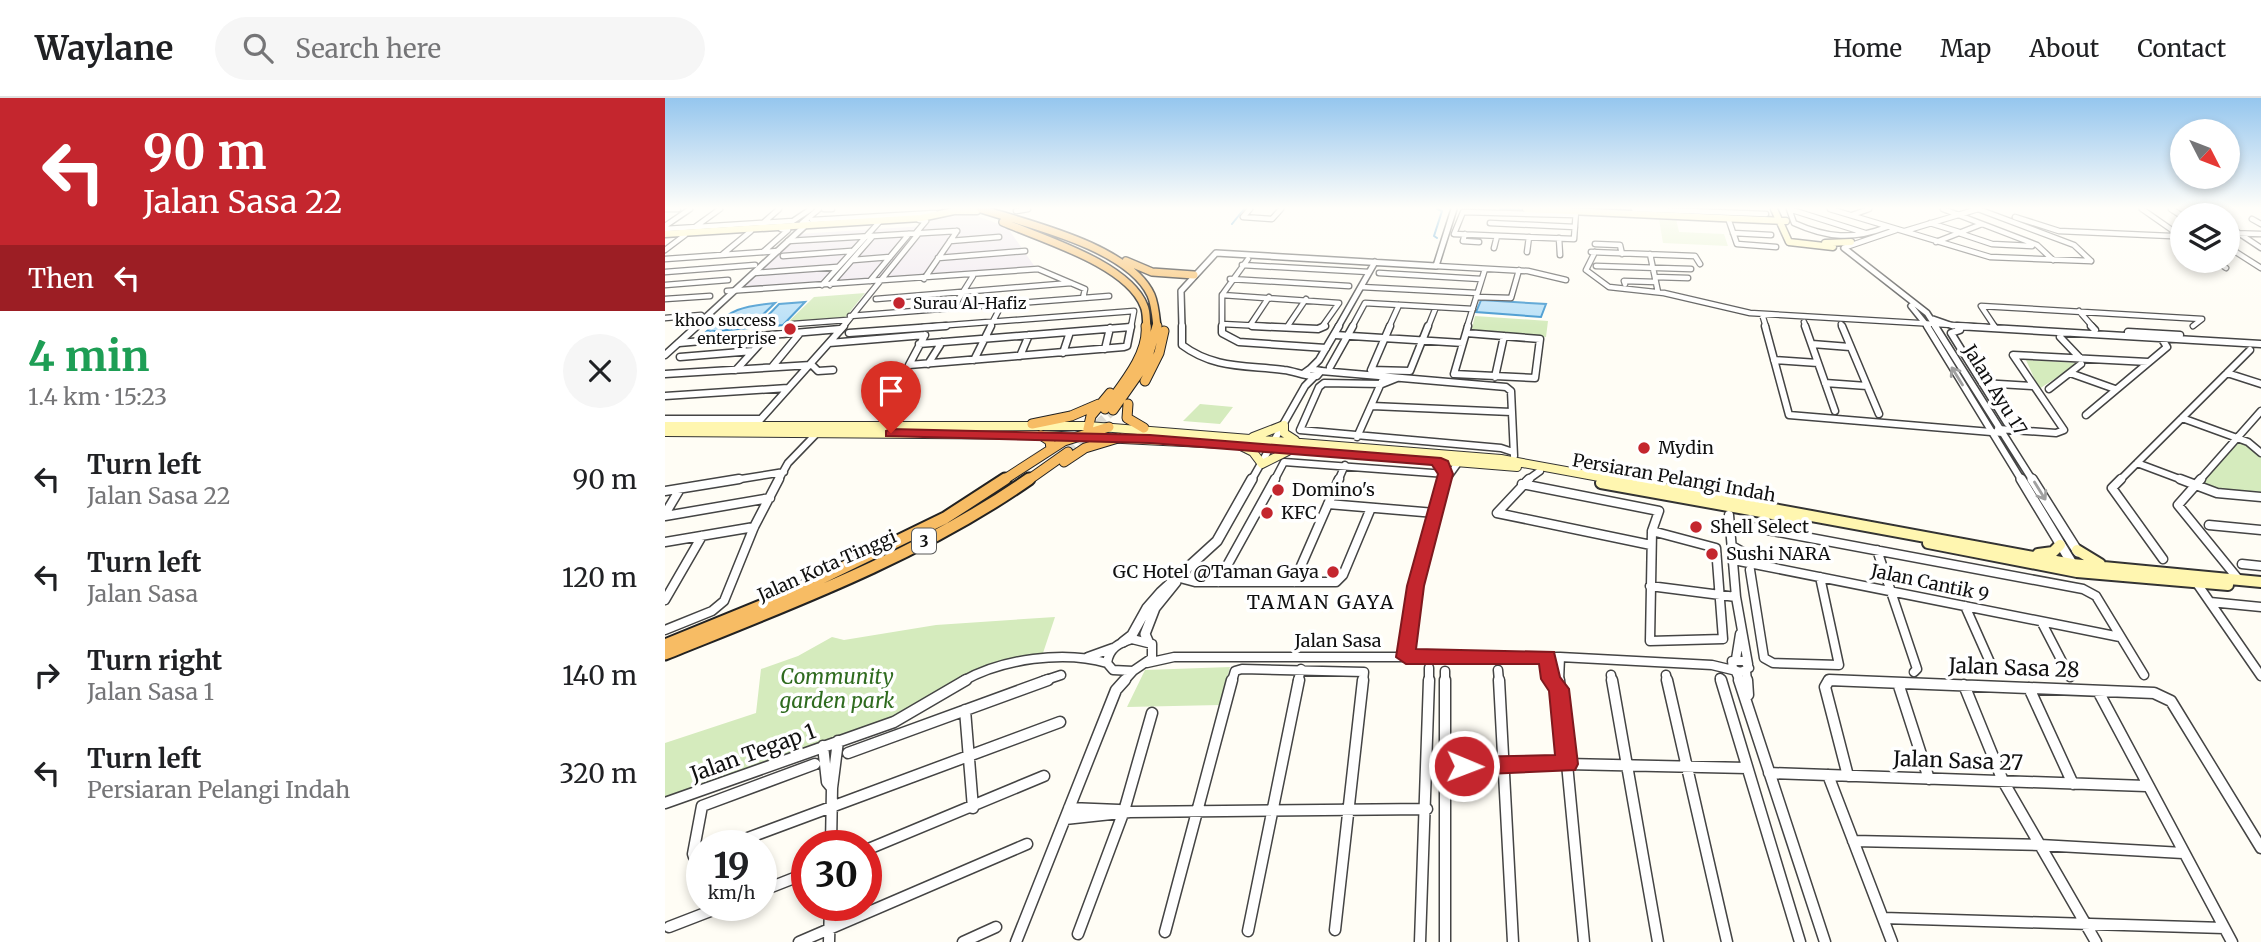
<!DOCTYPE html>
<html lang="en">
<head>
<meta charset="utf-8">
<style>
	body { margin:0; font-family:Merriweather,serif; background:#f6f6f6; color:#202124; height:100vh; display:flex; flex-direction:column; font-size:26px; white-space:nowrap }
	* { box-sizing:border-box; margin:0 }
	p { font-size:23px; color:#757577 }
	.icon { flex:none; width:38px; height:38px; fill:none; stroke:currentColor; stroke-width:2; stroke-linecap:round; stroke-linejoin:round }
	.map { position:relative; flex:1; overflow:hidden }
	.drawer { display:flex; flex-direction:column; background:#fff; width:665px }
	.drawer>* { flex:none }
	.top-card { background:#c4262e; color:#fff; overflow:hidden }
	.needle { width:46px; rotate:132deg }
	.buttons { position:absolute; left:1505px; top:21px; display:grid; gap:14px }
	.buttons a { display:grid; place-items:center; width:70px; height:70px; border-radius:50%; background:#fff; box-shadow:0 4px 10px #0003; font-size:35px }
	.speed { position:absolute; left:21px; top:732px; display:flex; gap:14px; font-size:35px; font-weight:700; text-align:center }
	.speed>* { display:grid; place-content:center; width:91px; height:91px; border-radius:50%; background:#fff; box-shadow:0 4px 10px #0003; line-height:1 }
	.speed small { font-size:18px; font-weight:400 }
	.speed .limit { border:10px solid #d22; background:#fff; color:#111 }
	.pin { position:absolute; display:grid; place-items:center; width:60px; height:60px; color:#fff; margin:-72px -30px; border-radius:50% 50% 50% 0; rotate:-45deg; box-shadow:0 0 7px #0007 }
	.pin .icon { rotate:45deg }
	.me { position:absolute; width:77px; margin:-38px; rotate:91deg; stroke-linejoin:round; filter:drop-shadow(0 0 5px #0008) }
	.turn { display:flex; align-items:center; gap:24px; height:147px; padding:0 28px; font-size:32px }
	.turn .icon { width:91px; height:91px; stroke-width:2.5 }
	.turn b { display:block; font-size:49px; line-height:60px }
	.then { display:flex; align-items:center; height:66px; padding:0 28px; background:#0003; gap:14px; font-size:26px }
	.round { display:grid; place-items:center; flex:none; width:74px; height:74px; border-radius:37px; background:#f6f6f6 }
	.overview { display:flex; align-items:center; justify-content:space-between; height:119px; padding:0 28px }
	h1 { font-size:42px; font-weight:700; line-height:52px; color:#1e9e55 }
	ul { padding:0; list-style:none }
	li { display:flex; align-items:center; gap:21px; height:98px; padding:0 28px }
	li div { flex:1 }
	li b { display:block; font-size:26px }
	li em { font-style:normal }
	header { display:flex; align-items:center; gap:42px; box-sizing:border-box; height:98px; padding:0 35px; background:#fff; border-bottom:2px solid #e0e0e0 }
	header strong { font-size:33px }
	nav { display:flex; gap:38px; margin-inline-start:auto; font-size:24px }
	.search { width:490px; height:63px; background:#f6f6f6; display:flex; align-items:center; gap:18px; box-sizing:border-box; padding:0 24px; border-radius:38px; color:#757577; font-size:26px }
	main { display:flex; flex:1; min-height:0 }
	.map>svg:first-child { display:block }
	.industrial { fill:#eee6ef }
	.green { fill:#d5ebbd }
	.pitch { fill:#e6f2cf }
	.water { fill:#b9e0f7; stroke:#3f96cf; stroke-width:2 }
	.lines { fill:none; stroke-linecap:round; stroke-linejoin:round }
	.stream { stroke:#3f96cf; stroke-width:2 }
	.trunk-tunnel { stroke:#dbdad3; stroke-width:9; stroke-dasharray:9 4.5; stroke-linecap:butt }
	.minor-far3-casing { stroke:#444; stroke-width:7 }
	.minor-far2-casing { stroke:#444; stroke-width:9 }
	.minor-far1-casing { stroke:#444; stroke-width:11 }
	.minor-casing { stroke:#444; stroke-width:13 }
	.tertiary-far2-casing { stroke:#444; stroke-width:8 }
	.tertiary-far1-casing { stroke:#444; stroke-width:9 }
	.tertiary-casing { stroke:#444; stroke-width:12 }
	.secondary-far2-casing { stroke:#333; stroke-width:9 }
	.secondary-far1-casing { stroke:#333; stroke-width:10 }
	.secondary-casing { stroke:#333; stroke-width:14 }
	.trunk-far2-casing { stroke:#222; stroke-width:10 }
	.trunk-far1-casing { stroke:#222; stroke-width:11 }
	.trunk-casing { stroke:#222; stroke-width:15 }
	.minor-far3 { stroke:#fff; stroke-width:4.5 }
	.minor-far2 { stroke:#fff; stroke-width:6 }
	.minor-far1 { stroke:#fff; stroke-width:8 }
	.minor { stroke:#fff; stroke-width:10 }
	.tertiary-far2 { stroke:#fff; stroke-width:5 }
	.tertiary-far1 { stroke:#fff; stroke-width:6 }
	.tertiary { stroke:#fff; stroke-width:9 }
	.secondary-far2 { stroke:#fff6b0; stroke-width:6 }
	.secondary-far1 { stroke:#fff6b0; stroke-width:8 }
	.secondary { stroke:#fff6b0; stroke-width:10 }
	.trunk-far2 { stroke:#f7bc64; stroke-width:7 }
	.trunk-far1 { stroke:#f7bc64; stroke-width:9 }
	.trunk { stroke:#f7bc64; stroke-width:11 }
	.oneway { stroke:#a0a0a0 }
	.route { fill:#c4262e; stroke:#7f191e; stroke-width:2 }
	.poi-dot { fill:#c4262e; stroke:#fff; stroke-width:2.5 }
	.labels { text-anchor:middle; stroke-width:7; stroke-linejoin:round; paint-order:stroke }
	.far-poi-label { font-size:16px; fill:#111; stroke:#fff; text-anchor:start }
	.shield { fill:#fff; stroke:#585858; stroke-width:2 }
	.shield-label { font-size:16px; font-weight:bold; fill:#111 }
	.street-label { font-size:18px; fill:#111; stroke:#fff }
	.poi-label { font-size:18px; fill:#111; stroke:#fff; text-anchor:start }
	.neighbourhood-label { font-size:19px; letter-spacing:2px; fill:#111; stroke:#fff }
	.near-street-label { font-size:21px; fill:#111; stroke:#fff }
	.near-park-label { font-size:21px; font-style:italic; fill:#2f6b1f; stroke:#fff }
</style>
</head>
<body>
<header>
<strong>Waylane</strong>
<div class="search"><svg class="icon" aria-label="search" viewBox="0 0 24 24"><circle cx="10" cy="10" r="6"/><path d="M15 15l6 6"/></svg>Search here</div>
<nav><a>Home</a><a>Map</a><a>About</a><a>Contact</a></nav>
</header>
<main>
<section class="drawer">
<div class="top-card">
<div class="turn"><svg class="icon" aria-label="left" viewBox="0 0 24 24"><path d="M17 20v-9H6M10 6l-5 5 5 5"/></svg><div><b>90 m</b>Jalan Sasa 22</div></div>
<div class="then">Then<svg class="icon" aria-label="left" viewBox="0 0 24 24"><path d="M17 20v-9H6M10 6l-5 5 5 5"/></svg></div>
</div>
<div class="overview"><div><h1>4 min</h1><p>1.4 km · 15:23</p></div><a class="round"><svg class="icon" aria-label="close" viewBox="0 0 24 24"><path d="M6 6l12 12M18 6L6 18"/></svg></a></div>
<ul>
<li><svg class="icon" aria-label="left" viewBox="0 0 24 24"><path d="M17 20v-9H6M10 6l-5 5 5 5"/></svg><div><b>Turn left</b><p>Jalan Sasa 22</p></div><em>90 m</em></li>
<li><svg class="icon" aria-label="left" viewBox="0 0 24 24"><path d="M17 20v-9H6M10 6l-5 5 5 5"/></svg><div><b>Turn left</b><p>Jalan Sasa</p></div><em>120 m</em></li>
<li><svg class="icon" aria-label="right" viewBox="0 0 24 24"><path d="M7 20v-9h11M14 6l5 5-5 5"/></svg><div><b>Turn right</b><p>Jalan Sasa 1</p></div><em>140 m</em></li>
<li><svg class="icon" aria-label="left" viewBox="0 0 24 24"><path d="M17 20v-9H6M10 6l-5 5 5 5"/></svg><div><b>Turn left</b><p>Persiaran Pelangi Indah</p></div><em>320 m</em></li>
</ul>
</section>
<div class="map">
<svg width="1596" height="844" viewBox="0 0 1596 844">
	<rect width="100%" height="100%" fill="#fffdf5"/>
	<path class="industrial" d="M301,114L342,129L370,169L75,191L132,136L260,128L265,120L274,117Z"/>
	<path class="green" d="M200,195L179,221L121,226L149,199Z
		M810,218L883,223L881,239L806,234Z
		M1361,262L1414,265L1374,291Z
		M535,306L568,309L555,326L518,323Z
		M1576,342L1596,357V398L1553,394L1534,388Z
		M390,519L378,555L318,568L242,614L217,625L0,702V645L91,615L96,571L133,558L167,539L179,542L271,527Z
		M565,569L555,607L462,609L480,572Z"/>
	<path class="pitch" d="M994,121H1011L1014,134L1059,136L1063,148L998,145Z"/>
	<path class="water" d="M816,202L881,206L876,219L811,214Z
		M140,204L118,227L91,230L114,206Z
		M110,205L84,230L41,234C66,211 77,208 110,205Z"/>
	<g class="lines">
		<path class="stream" d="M772,111L777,113L769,138L772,140
			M835,111L858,112
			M567,126L579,111"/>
		<path class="trunk-tunnel" d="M403,354L448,312"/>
		<defs>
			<path id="minor-far3" d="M0,111H13
				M159,111H167
				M585,111L578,119L607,121L616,111
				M969,111L1101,116
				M1124,111L1129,125C1162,140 1188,142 1222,129
				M1124,111L1200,135
				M1165,111L1325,159L1426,163
				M1278,111L1372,147L1388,162
				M1477,111L1517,139
				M1506,111L1517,118
				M1540,112L1547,117
				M351,113L363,111
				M910,117L798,114L789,136L909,141L911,113
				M1187,117L1204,111
				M1350,119L1394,133L1506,138
				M1063,120L1072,146L1111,149
				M1587,121L1596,126
				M147,122L270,115
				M98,125L114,111
				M137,125L154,111
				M825,125L910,129
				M1265,125L1294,134
				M0,128L25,111
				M1563,128L1596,150
				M30,129L55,111
				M0,131L128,123L146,111
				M1240,133L1313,111L1409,147L1426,163
				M1068,135L1106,137
				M1294,135L1327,146L1367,148
				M1563,135L1596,136
				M250,136L261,123L254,122
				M800,136L798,143L814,144
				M894,140L895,157
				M123,143L292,133
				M285,143L334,139
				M1271,144L1317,126
				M930,146L955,147L957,156
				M1181,149L1231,132
				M1563,149L1596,170
				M829,150L832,138
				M0,152L20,137
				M98,154L123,132L116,131
				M862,154L864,139
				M926,154L1030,158L1035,166
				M930,154L921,172L944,189L999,195L1085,215L1321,229
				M58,156L86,133
				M985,156L993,194
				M118,158L186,153
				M273,160L360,153
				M0,161L113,153
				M188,162L225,159
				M1551,163L1561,170
				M577,167L704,174
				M771,168L863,173L901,182
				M931,168L1026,171
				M0,174L90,167
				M89,175L172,169
				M714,175L816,181
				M990,179L1023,180
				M259,181L292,133
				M565,181L684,188
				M205,183L244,136
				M960,186L959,183L991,184
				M0,187L63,182
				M157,187L217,121
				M165,187L208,138
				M696,189L812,195
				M62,193L373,171L420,191L418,200
				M557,197L674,205L657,229
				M811,199L846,200L854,172
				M0,201L45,198
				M211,201L406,185
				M288,210L308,178
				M1414,213L1428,229
				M1097,216L1101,229
				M185,218L444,198
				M0,220L36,217
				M1139,224L1141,229
				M557,226L620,229
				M586,226L604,199
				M1176,226L1177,229
				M125,229L128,226L182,222
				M178,229L254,135
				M258,229L469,213L466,229
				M325,229L337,206
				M462,229H466
				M557,229V197L583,161
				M622,229L641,201
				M687,229L700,205L808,211
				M724,229L734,207
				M763,229L771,209
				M802,229L820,171
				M1330,229L1316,208L1537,221L1528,228"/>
			<path id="minor-far2" d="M557,228V235L574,244L661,250
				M587,228L653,231L660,228
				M725,228L706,272L745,273L763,228
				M1100,228L1124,317L1338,335
				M1140,228L1170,313
				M1177,228L1214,316
				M1292,228L1596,246
				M1328,228L1330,230
				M1426,228L1430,232
				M1295,232L1286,235L1342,325
				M1463,234L1515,237
				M184,235L281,228
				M801,235L875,241L870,280L789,276L803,228
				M119,236L127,228
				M260,237L244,267L459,249L462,248L466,228
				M670,237L798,245
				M1395,239L1414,259
				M14,245L175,231
				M164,245L260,237
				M254,246L466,229
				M1147,246L1185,249
				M440,251L445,230
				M398,255L405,234
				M355,258L364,237
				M15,259L88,253
				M309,262L326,228
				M1109,262L1153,265
				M263,266L277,244
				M147,267L153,273L168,272
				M107,269L135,235
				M665,269L688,228
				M71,272L102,238
				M656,273L841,289L846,293L849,358
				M1405,275L1450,291
				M1562,275L1596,286
				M0,276L146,267
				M830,279L839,238
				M732,280L717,286L659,285L654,289L635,332L836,350L848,354
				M1160,285L1202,288
				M1317,285L1367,288
				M1384,291L1416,266
				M0,298L123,290
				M707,308L846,314
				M1421,317L1502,249L1497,241
				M1517,320L1583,344L1596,355
				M0,321H94
				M87,331L179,228
				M1333,331L1391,335L1399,332L1348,257L1483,264
				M692,339L717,283
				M1472,365L1520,383
				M63,383L119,374
				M113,383L123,365L152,335
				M609,383L619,364L781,376
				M673,383L680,367
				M780,383L793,365
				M861,383L875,373
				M1454,383L1585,252
				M1534,383L1596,313"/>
			<path id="minor-far1" d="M864,381L832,415L986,447
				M1456,381L1447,390L1498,461
				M1515,381L1552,395L1596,399
				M1536,381L1513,407L1574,482
				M857,386L994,413L987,433
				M0,393L74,381
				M663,406L770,415
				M0,416L15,391
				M1064,417L1071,499L1083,566
				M0,418L105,400
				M1076,427L1418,491L1431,498L1479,577
				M1544,427L1596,432
				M987,433L1051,450L1058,541L985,543Z
				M0,444L89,429
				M1067,448L1099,466
				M1212,452L1252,571L1249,574
				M1069,462L1455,539
				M1577,466L1596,468
				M1085,472L1099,560L1108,565L1174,567L1155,479
				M515,480L530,484H671L678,477L706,410
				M553,484L610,381
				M629,484L674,381
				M1531,484L1596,578
				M985,488L1071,499
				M0,502L37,438
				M1545,504L1596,509
				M1300,508L1328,571
				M1377,525L1405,579
				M0,532L47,513L59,503L89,429L114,381
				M467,541L487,546V560L468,573L448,572L442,565C444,550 454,545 467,541Z
				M423,559L448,550
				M741,559L759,454L781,381
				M882,559L887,583
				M1071,561L1075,536
				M482,565L509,559H895L1047,567L1076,574L1084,570L1080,563H1067L1068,570
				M833,572L834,583
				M1070,572L1075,583
				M780,573V583
				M1081,573L1082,583
				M946,577L947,583
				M1001,577L1002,583
				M1055,580L1056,583
				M298,583C337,561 399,552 442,565
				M378,583L396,577
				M459,583L468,573
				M567,583L570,573L577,571L699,574L698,583
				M633,583L636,571
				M764,583V570
				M894,583L895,559
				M1163,583H1200"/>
			<path id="minor" d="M780,582V844
				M834,582L848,844
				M886,582L894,591
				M894,582L919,844
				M947,582L993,844
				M1002,582L1062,844
				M1056,582L1135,844
				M1074,582L1160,844
				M1082,582L1083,597
				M1233,585L1264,681
				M1299,587L1338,683L1431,844
				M1364,590L1408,686
				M1433,593L1567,844
				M300,612L308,710
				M158,648L162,684L167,690
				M183,655L383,582
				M779,668L902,666L1082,670
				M1104,675L1481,688
				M1163,677L1227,844
				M1183,678L1160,589L1164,582L1489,595L1506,603L1596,750
				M0,705L229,624L301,582
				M404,710L454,712
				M400,721L465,714L762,711
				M1188,743L1375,747L1518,755
				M64,747L395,624
				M166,747L167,690L173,643
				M201,752L379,678
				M37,757L29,759L28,756L37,708L150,666
				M96,793L142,775
				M1218,820L1559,830
				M4,829L61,807
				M670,832L698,582
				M583,833L634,582
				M500,834L567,582
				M413,836L459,713L487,615
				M134,844L362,746
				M164,844L165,807
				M298,844L331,829
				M351,844L451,592L460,582
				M755,844L764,582"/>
			<path id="tertiary-far2" d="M1179,150L1262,215L1271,229
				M1246,208L1263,229
				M1268,221L1288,228
				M30,229L143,125
				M517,229L516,193L551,155L771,168L789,111
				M673,229L710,164"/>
			<path id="tertiary-far1" d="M517,228V247C549,271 581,267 619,272C630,273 640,279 652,278L656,273L645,271L638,276
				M1262,228L1357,383
				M1270,228L1368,383
				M0,257L32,228
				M645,271L654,262L674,228
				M586,383L640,288L649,279"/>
			<path id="tertiary" d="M1356,381L1408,467
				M1367,381L1413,454
				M483,543L480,536L490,510L511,484
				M458,544L467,537L482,510L496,494L552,443L587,381"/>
			<path id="secondary-far2" d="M861,111L1121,123
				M1109,111L1124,144L1168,149
				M0,136L256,120L289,113H312
				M1160,145L1186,144"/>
			<path id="secondary-far1" d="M0,328H423L836,361L956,383
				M0,334L376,337L580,347
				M588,339L619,327V335L630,342
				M576,348L588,354L597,366L623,353
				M606,349L852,369"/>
			<path id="secondary" d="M946,381L1407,466L1596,484
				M936,385L1135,421
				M1263,445L1412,474L1563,487
				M1412,452L1435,466
				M1373,456L1388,454L1395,447"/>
			<path id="trunk-far2" d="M316,111C363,126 464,149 486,197C490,206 491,220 492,229
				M338,124C377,141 463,166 479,208C482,214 481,223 482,229
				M461,163L487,174L529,177"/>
			<path id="trunk-far1" d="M480,283L494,255L499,233
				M463,306L462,320L479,330
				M440,311C456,288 484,257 481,228
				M448,312L481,265L492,228
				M367,326L406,318L434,306
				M428,336L423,331L426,318L445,295
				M376,337L385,343L386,351
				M399,364L420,350L453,340
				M337,383L399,343L444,329
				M362,383L403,354"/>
			<path id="trunk" d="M130,493L280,420L340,381
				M0,547L135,492
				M0,556C124,506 254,458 364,381"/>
		</defs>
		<use href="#minor-far3" class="minor-far3-casing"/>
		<use href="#minor-far2" class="minor-far2-casing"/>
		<use href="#minor-far1" class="minor-far1-casing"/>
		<use href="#minor" class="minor-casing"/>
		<use href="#tertiary-far2" class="tertiary-far2-casing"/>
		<use href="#tertiary-far1" class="tertiary-far1-casing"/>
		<use href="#tertiary" class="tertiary-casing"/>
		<use href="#secondary-far2" class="secondary-far2-casing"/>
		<use href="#secondary-far1" class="secondary-far1-casing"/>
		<use href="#secondary" class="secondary-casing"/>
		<use href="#trunk-far2" class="trunk-far2-casing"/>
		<use href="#trunk-far1" class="trunk-far1-casing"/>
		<use href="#trunk" class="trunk-casing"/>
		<use href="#minor-far3" class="minor-far3"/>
		<use href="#minor-far2" class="minor-far2"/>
		<use href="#minor-far1" class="minor-far1"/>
		<use href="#minor" class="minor"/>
		<use href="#tertiary-far2" class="tertiary-far2"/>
		<use href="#tertiary-far1" class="tertiary-far1"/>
		<use href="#tertiary" class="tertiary"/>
		<use href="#secondary-far2" class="secondary-far2"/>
		<use href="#secondary-far1" class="secondary-far1"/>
		<use href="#secondary" class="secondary"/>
		<use href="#trunk-far2" class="trunk-far2"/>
		<use href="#trunk-far1" class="trunk-far1"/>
		<use href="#trunk" class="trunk"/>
	</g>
	<defs><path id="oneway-shaft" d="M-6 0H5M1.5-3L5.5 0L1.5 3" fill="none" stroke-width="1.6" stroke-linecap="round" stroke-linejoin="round" transform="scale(1.75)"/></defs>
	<g class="oneway">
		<use href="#oneway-shaft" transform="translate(1292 278) rotate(-122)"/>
		<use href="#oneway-shaft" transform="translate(1375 393) rotate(58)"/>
	</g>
	<linearGradient id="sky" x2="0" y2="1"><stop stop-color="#95c6ee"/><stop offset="0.48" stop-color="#fffefa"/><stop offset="1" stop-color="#fffefa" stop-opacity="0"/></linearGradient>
	<rect width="1596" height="229" fill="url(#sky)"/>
	<path class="route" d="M226,331L485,337L776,360L783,363L788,376L759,488L751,551L889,554L895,579L904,591L913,666L910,672L799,677L791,675L788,668L791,662L799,659L890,657L884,593L876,581L874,566H741L731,559L742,488L773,376L767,367L485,345L221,338V333Z"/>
	<g class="poi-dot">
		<circle cx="234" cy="205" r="7"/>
		<circle cx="125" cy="231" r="7"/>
		<circle cx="979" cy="350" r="7"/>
		<circle cx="613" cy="392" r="7"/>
		<circle cx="602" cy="415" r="7"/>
		<circle cx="1031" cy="429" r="7"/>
		<circle cx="1047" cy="456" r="7"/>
		<circle cx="668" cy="474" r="7"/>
	</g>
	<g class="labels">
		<g class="far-poi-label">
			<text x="248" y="211">Surau Al-Hafiz</text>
			<text x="111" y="228" text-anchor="end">khoo success<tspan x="111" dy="18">enterprise</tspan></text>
		</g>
		<rect class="shield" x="247" y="430.5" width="24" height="25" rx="5"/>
		<g class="shield-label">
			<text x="259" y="449">3</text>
		</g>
		<g class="street-label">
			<text transform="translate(1330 292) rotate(58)" y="6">Jalan Ayu 17</text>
			<text transform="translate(1009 380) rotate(10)" y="6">Persiaran Pelangi Indah</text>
			<text transform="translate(162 468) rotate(-24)" y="6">Jalan Kota Tinggi</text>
			<text transform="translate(1265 485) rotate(12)" y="6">Jalan Cantik 9</text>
			<text x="673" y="549">Jalan Sasa</text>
		</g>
		<g class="poi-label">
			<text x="993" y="356">Mydin</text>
			<text x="627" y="398">Domino's</text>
			<text x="616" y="421">KFC</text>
			<text x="1045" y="435">Shell Select</text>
			<text x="1061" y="462">Sushi NARA</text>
			<text x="654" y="480" text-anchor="end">GC Hotel @Taman Gaya</text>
		</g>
		<g class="neighbourhood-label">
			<text x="656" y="511">TAMAN GAYA</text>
		</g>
		<g class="near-street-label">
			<text transform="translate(1349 570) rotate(2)" y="7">Jalan Sasa 28</text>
			<text transform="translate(88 655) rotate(-20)" y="7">Jalan Tegap 1</text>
			<text transform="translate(1293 663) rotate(2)" y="7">Jalan Sasa 27</text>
		</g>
		<g class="near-park-label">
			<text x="172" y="586">Community<tspan x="172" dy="24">garden park</tspan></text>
		</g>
	</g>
</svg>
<div class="buttons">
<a><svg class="needle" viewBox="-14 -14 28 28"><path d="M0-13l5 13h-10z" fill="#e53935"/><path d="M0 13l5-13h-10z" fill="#757577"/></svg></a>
<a><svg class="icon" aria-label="layers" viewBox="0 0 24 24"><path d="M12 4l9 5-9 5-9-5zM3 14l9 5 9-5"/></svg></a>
</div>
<div class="speed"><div>19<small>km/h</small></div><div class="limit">30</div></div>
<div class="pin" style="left:226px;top:335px;background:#d93025"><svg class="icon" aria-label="arrive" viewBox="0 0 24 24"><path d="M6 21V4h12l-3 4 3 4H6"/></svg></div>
<svg class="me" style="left:799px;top:668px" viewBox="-20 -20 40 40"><circle r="17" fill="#c4262e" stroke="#fff" stroke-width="3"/><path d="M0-11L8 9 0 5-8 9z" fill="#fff"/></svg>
</div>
</main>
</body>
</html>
